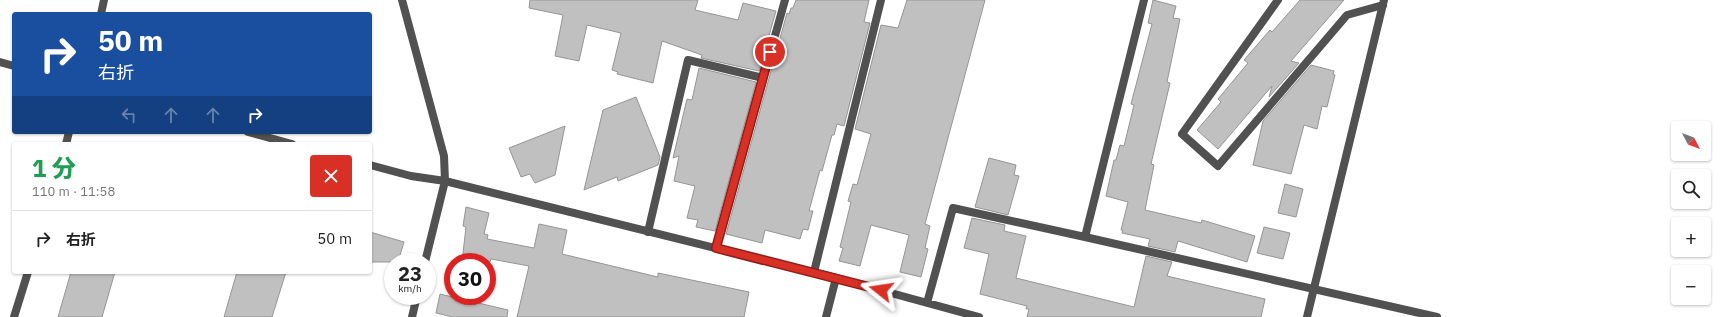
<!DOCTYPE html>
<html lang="ja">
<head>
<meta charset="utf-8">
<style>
	body { margin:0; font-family:"IBM Plex Sans","Noto Sans JP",sans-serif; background:#f2f2f2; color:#222; height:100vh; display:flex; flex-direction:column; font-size:15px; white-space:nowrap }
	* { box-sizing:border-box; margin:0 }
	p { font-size:13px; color:#767676 }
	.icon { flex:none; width:22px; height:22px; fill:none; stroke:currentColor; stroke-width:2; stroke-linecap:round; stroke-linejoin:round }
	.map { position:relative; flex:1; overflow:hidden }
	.drawer { position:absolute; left:12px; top:142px; width:360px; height:132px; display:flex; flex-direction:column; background:#fff; border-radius:4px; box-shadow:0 1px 3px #0004 }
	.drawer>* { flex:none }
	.banner { position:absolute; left:12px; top:12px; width:360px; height:122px; border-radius:4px; box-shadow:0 1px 3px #0004; background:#1a4fa0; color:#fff; overflow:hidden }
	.needle { width:26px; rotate:131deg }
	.buttons { position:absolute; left:1671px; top:121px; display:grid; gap:8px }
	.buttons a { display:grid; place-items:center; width:40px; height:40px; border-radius:4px; background:#fff; box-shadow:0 1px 3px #0004; font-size:20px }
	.speed { position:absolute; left:384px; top:253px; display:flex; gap:8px; font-size:20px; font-weight:700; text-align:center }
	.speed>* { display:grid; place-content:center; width:52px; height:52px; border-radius:50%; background:#fff; box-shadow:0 1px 3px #0004; line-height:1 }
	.speed small { font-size:10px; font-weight:400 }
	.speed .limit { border:6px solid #d22; background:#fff; color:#111 }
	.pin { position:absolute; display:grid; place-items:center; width:34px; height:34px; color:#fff; margin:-17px; border:2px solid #fff; border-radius:50%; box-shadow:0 1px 4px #0007 }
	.me { position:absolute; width:44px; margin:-22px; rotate:285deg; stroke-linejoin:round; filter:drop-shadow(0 0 3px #0008) }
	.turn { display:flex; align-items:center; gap:14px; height:84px; padding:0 20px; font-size:18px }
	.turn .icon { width:52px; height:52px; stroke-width:2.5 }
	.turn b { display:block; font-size:28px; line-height:34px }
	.lanes { display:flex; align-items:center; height:38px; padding:0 20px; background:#0003; justify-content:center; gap:20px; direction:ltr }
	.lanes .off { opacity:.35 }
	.round { display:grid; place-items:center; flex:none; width:42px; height:42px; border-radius:4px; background:#f2f2f2 }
	.headline { display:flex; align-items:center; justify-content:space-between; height:68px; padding:0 20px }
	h1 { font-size:24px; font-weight:800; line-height:30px; color:#1e9e55 }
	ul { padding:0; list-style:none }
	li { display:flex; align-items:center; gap:12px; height:56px; padding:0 20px; border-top:1px solid #e0e0e0 }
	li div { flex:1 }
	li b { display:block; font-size:15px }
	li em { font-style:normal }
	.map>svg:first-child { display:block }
	.building { fill:#c0c0c0; stroke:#959595 }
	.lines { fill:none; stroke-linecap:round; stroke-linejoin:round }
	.minor { stroke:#515151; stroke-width:8 }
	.tertiary { stroke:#515151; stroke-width:8 }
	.route-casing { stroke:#8d1f18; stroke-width:10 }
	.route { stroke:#d93025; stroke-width:7 }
</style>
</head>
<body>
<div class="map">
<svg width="1723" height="317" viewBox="0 0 1723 317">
	<rect width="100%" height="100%" fill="#fff"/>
	<path class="building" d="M530,0H698L695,10L738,20L743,3L776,11L759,71L701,58L702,55L662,41L653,83L617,74L618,72L612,70L621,33L587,25L579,61L555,56L563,15L529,8Z
		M796,0H869L864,22L870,23L844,126L837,124L834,135H832L822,171L820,170L809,211H813L808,230L803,229L800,239L765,230L762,243L726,234L787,13L789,14L791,8H793Z
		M907,0H985L925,224L930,226L925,248L928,249L921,277L900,272L909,235L871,225L860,266L839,261L843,248L840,247L851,202L848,201L853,184L857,185L871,134L855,129L881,25L898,28Z
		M1153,0L1176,6L1173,18L1180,19L1167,82L1170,83L1151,164L1154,165L1145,210L1201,223L1202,220L1255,236L1247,262L1178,241L1175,252L1148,246L1150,239L1122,233L1123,230H1121L1128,202L1106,196L1114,160H1116L1120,145L1124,146L1134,105L1131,104L1152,24L1148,23Z
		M1300,0H1344L1291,61L1299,63L1269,97L1272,86L1218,149L1197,130L1221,102L1218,99L1248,63L1244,60L1270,30L1272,32Z
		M1311,65L1334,71L1333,74L1335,75L1327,107L1322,106L1317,129L1304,125L1291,174L1253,165L1263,121Z
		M699,68L756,82L715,231L696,227L698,220L687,218L695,186L674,181L679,156L673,158L687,99L692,100Z
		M636,97L660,157L658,165L618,181L617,177L584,190L603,110Z
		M565,126L555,175L535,183L530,174L521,177L509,148Z
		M989,158L1016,165L1014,175L1019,176L1008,215L975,207Z
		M1285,184L1303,189L1296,217L1278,213Z
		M466,207L489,213L484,234L488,235L487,239L534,248L539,224L567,230L562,254L658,277V273L749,292L744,317H517L529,266L491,259L490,262H462L466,227L463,226Z
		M972,218L1005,225L1004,231L1026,236L1016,278L1134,307L1146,256L1172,262L1167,276L1265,299L1261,317H1027L1029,309H1026L1027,306L980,294L989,254L964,248Z
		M1264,227L1290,233L1283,259L1257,253Z
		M370,232L404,242L398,262H370Z
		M71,272H115L102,317H58Z
		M237,272H286L272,317H224Z
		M440,294L508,310L507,317H453L436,313Z"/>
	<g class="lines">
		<path class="minor" d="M402,0L444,156L445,181L425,262
			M1144,0L1085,237L1437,317
			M1278,0L1182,134L1218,166L1347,15L1383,5
			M101,14L104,0
			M0,62L14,66
			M248,132L292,144
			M66,144L69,132
			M370,165L411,176L445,181L836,278L979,317
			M648,232L688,60L763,78
			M716,248L785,0
			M814,272L881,0
			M927,303L953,208L1085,237
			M14,317L28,272
			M412,317L417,296
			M826,317L836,278"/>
		<path class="tertiary" d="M1307,317L1384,0"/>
	</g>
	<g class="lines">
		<defs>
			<path id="route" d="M770,52L716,248L881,290"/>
		</defs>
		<use href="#route" class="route-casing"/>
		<use href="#route" class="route"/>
	</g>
</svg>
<div class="buttons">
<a><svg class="needle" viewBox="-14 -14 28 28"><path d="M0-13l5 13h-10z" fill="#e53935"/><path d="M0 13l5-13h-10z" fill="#767676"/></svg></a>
<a><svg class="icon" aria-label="search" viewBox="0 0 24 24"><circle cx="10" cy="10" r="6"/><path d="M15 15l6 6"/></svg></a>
<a>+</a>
<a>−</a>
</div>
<div class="speed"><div>23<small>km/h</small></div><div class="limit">30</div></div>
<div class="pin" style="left:770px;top:52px;background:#d93025"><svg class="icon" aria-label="arrive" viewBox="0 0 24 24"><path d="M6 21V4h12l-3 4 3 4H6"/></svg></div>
<svg class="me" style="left:881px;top:290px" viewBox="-20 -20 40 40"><path d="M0-17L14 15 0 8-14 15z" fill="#d93025" stroke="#fff" stroke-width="4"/></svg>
<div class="banner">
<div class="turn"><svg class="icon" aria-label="right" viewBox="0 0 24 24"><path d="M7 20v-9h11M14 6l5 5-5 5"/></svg><div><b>50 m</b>右折</div></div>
<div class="lanes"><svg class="icon off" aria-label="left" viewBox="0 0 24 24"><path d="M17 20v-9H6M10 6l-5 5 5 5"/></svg><svg class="icon off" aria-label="ahead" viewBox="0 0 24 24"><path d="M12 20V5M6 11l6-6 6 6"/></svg><svg class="icon off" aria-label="ahead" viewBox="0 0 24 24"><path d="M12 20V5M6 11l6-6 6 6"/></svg><svg class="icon" aria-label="right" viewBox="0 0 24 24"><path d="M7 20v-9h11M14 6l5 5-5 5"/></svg></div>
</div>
<section class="drawer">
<div class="headline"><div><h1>1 分</h1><p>110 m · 11:58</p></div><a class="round" style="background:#d93025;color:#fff"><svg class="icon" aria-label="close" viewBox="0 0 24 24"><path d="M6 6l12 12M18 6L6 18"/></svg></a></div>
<ul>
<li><svg class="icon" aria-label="right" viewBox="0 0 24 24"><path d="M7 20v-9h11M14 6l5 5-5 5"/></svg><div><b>右折</b></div><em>50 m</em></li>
</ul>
</section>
</div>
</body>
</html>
